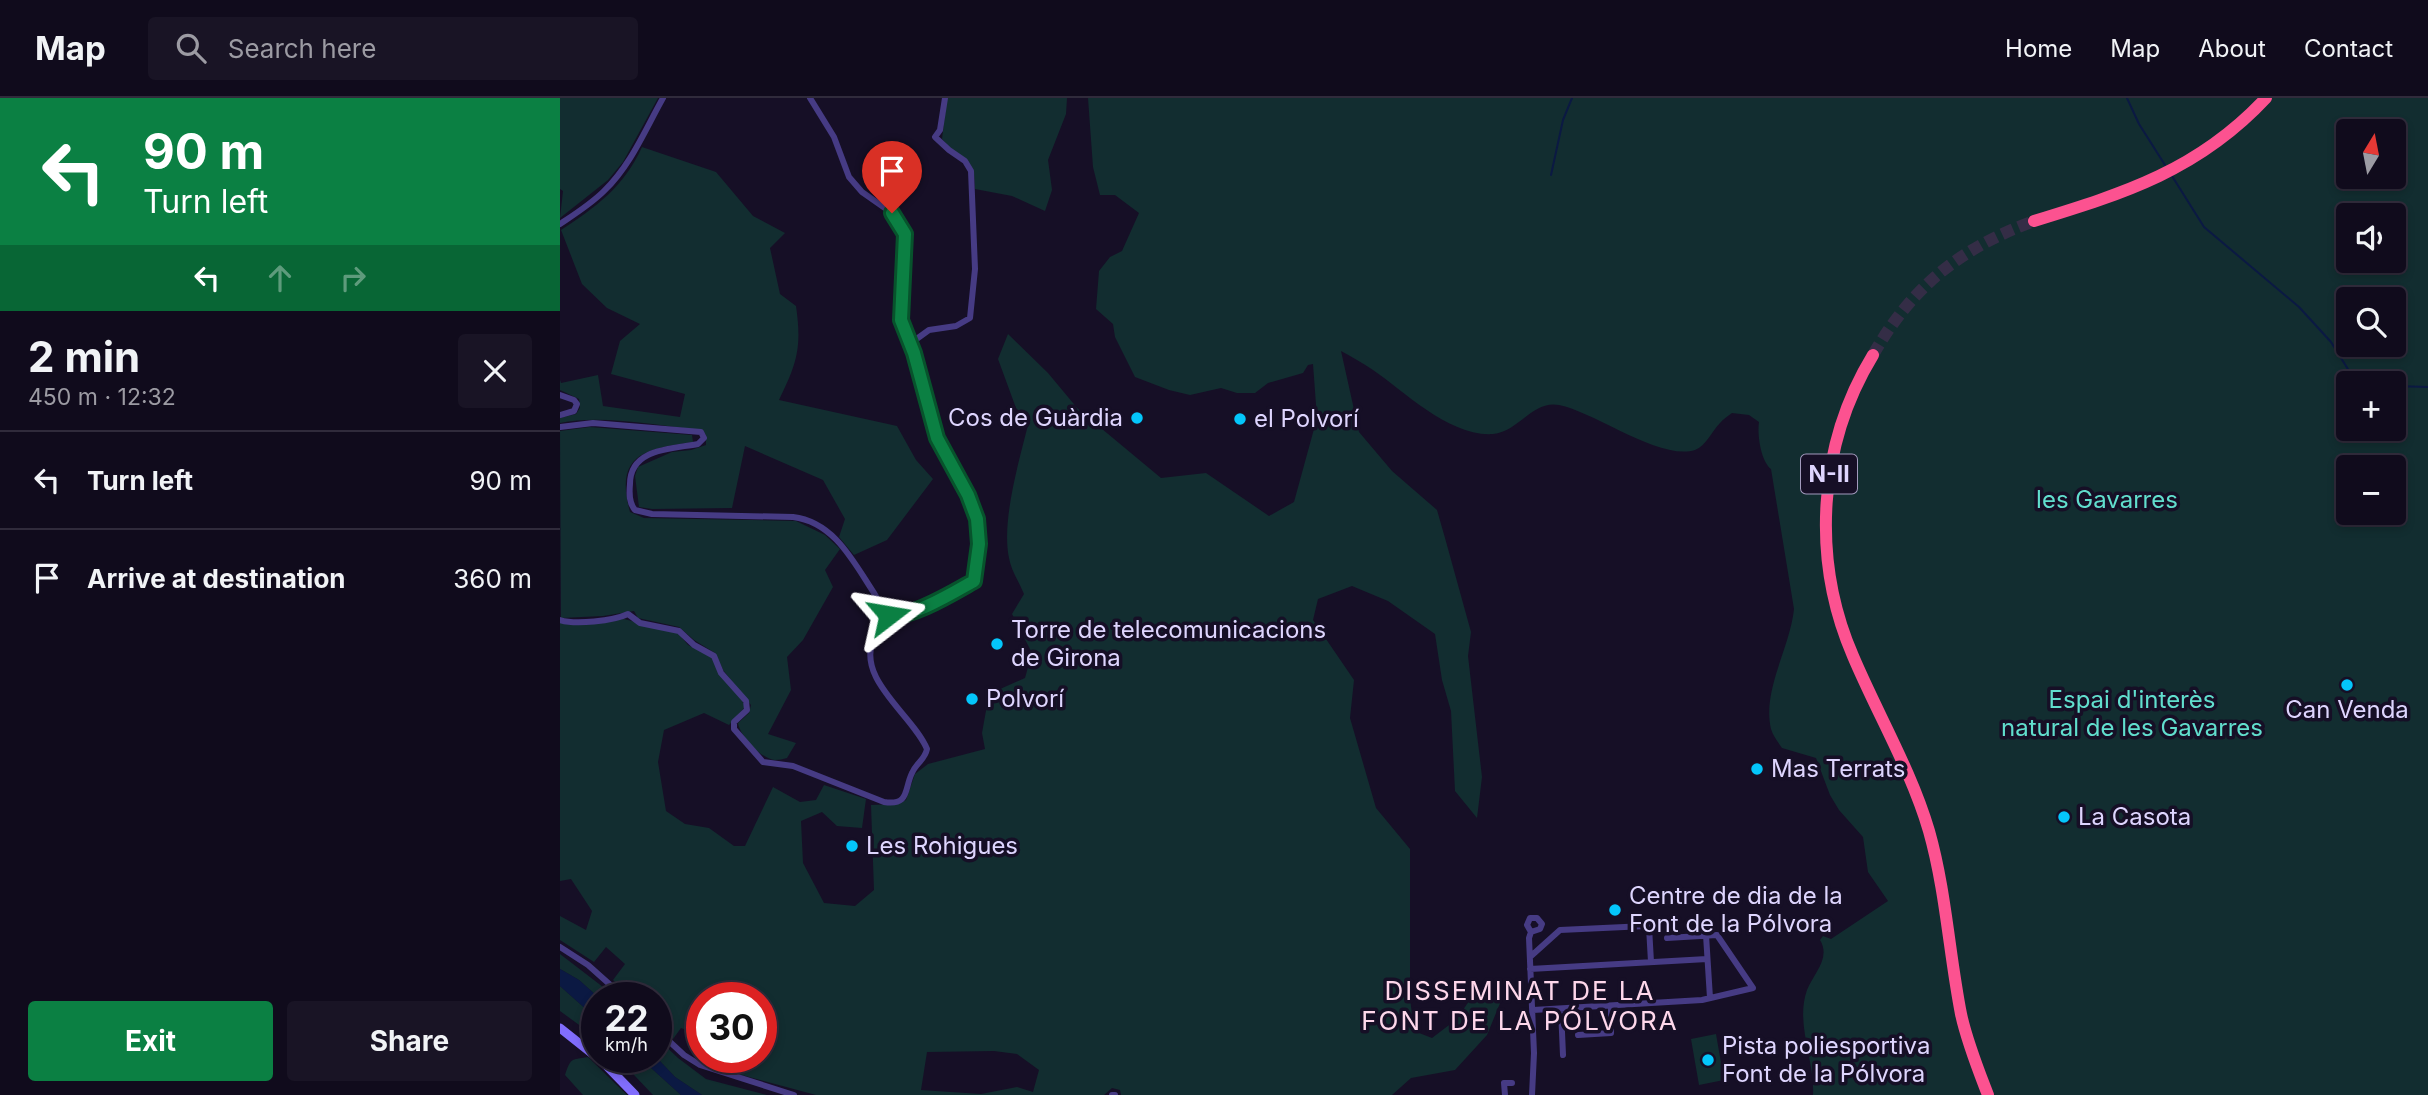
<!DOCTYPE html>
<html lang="en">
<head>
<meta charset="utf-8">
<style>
	body { margin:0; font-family:Inter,sans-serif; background:#191425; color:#f1f3f6; height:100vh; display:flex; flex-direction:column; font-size:26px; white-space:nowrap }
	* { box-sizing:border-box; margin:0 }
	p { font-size:23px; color:#9c9ba3 }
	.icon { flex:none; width:38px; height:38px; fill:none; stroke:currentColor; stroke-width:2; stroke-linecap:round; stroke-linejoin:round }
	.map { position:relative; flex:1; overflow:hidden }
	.details { display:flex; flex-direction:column; background:#100b1c; width:560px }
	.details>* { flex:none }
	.hud { background:#0b8043; color:#fff; overflow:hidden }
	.needle { width:46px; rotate:10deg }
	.controls { position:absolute; left:1776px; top:21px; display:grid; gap:14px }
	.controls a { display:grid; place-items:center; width:70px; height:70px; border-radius:7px; background:#100b1c; box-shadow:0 4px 10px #0003,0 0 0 2px #302b3b; font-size:35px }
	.speed { position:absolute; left:21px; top:884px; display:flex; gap:14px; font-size:35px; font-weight:700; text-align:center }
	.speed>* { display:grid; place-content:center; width:91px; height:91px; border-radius:50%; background:#100b1c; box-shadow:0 4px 10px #0003,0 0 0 2px #302b3b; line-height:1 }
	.speed small { font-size:18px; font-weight:400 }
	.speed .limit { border:10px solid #d22; background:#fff; color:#111 }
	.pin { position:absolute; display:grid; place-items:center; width:60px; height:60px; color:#fff; margin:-72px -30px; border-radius:50% 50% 50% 0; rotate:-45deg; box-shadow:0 0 7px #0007 }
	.pin .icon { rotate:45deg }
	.me { position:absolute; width:77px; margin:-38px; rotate:76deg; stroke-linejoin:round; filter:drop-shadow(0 0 5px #0008) }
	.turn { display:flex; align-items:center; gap:24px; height:147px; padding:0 28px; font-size:32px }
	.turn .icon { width:91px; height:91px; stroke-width:2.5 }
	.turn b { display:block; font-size:49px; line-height:60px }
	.lanes { display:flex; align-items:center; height:66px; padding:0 28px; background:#0003; justify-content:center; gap:35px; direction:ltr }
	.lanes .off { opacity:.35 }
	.round { display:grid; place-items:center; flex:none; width:74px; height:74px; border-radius:7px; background:#191425 }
	.summary { display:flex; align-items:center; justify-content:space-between; height:119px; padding:0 28px }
	h1 { font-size:42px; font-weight:700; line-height:52px }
	.action { display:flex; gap:14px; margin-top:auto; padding:14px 28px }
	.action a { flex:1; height:80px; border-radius:7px; background:#0b8043; color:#fff; font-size:28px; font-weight:700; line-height:80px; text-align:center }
	.action a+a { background:#191425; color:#f1f3f6 }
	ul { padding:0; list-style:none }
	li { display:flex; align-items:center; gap:21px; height:98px; padding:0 28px; border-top:2px solid #302b3b }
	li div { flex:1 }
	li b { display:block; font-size:26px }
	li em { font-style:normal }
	header { display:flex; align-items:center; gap:42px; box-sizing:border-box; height:98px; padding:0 35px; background:#100b1c; border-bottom:2px solid #302b3b }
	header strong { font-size:33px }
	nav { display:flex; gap:38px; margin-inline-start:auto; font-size:24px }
	.search { width:490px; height:63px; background:#191425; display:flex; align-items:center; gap:18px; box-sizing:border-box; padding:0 24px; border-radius:7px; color:#9c9ba3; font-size:26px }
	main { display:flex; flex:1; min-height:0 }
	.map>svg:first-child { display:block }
	.green { fill:#122d30; fill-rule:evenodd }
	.water { fill:#0b1943 }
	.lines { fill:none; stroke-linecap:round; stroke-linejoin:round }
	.stream { stroke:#0b1943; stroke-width:2 }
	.highway-tunnel { stroke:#342d46; stroke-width:12; stroke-dasharray:12 6; stroke-linecap:butt }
	.street { stroke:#463b84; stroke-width:6 }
	.secondary { stroke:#816dfd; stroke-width:9 }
	.highway { stroke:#fc5290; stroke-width:12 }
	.route-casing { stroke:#07532c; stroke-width:18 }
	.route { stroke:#0b8043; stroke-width:12 }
	.poi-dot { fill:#04c6fb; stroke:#160f26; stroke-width:2.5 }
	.labels { text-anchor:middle; stroke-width:7; stroke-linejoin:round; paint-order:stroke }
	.shield { fill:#160f26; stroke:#a29abd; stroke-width:2 }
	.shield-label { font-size:23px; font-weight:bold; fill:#ded5fe }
	.poi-label { font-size:24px; fill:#ded5fe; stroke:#160f26; text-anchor:start }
	.park-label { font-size:24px; fill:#61decd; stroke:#160f26 }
	.neighbourhood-label { font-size:26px; letter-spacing:2px; fill:#fed7eb; stroke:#160f26 }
</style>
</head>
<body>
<header>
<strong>Map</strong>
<div class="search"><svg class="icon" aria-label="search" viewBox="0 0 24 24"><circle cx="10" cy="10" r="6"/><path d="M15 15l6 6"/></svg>Search here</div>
<nav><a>Home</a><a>Map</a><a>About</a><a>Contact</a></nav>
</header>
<main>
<section class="details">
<div class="hud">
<div class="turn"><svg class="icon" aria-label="left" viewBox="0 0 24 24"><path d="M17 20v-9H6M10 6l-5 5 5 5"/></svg><div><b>90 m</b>Turn left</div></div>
<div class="lanes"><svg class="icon" aria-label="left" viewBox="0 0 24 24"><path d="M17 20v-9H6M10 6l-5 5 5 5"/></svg><svg class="icon off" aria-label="ahead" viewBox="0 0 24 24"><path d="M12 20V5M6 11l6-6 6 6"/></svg><svg class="icon off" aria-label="right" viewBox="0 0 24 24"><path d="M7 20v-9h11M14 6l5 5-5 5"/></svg></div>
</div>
<div class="summary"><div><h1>2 min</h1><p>450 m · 12:32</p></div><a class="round"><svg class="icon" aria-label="close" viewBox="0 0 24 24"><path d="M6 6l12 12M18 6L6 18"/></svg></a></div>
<ul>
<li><svg class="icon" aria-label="left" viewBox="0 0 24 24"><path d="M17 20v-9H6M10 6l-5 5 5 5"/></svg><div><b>Turn left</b></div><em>90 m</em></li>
<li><svg class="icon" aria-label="arrive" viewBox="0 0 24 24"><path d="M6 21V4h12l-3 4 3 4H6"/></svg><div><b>Arrive at destination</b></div><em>360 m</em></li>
</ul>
<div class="action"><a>Exit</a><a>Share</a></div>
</section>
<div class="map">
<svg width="1868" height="997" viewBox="0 0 1868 997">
	<rect width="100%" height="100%" fill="#160f26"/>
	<path class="green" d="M0,0H98L63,64L48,82L0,120L3,93L0,91Z
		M387,0H507L506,16L488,62L492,92L485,113L452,98L415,91L414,76L382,41Z
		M528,0H1868V997H1253C1255,962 1235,926 1247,892C1254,875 1271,860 1260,842L1263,838L1271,841L1328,803L1308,774L1303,739L1279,712L1270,697L1256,660L1222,650C1218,644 1213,638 1211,631C1202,592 1230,550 1234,511L1211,371C1201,363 1197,337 1199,324L1189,317L1172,315C1168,318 1163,321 1160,325C1152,333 1146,348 1135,352C1100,363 1035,314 999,307C972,302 959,334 933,336C890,339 845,294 813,272C803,265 792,259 781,253L799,334L832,373L877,412L885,440L911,534L908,558L922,679L917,720L895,693L891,613L882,582L875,536L828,503L792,488L758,501L753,522L794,582L790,620L816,710L850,751V900L854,933L872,940L897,921L915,894L950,881L927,937L895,972L851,980L832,997H561L560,992L552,990L544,997H256L163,972L146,963C160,952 177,962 190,970L195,959H201V900H142V938L121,930L113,941L96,924V900L71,899L53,882L65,866L46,849L34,864L0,842V818L26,832L32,813L11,781L0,783V524L8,526L64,521L118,535L128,547L151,558L182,602L185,609L169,627L144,615L104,632L98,664L106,713L125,726L149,730L174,748H185L213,689L240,704L256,702L264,687L306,701L302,730L277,728L262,714L241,723L243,765L264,805L295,808L314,792L311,707L338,706L346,702L355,676L368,666L425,651L422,635L429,596L465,580L472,555L452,516L464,496C459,484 451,472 449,460C441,422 460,360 469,323L456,310L438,261L448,236L488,275L518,311L601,380L646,375L709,418L734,404L757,320L753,266L748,267L743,275L708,285L695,295H677L661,290L630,297L609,292L575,279L555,239L553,226L536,211L539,173L550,159L562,153L579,115L555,97H540L533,69ZM1788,33H1834V79H1788ZM1788,117H1834V163H1788ZM1788,201H1834V247H1788ZM1788,285H1834V331H1788ZM1788,369H1834V415H1788ZM434,953L457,956L479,972L473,994L457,989L421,996L361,992L367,954Z
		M82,49L156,74L193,118L225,135L210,150L220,196L236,208C242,250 237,265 219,302L337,328L356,362L373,381L327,442L294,457L279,439L285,421L263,382L185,348L172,410L92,411L79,409L75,378L78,369L112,354L131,352L146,347V337L142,332C100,328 41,316 0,325V320L16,316L20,310L19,301L0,292V282L1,285L38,277L43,308L120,319L125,296L51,276L60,243L80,226L47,210L22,186L1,132C36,109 64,89 82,49Z
		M30,329L132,337L133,344C85,351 54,356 70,414L84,420L236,423L265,437L280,451L265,472L273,489L243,542L227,559L231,592L208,636L236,645L227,660C223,661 219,662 215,662C201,661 180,638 178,625L189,615L191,607L163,572L155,555L134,542L119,529L78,520L74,513L43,518L1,520L0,333Z
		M0,856L56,899H38L19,882L0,871Z
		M0,888L37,921V940L0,913Z
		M1156,936L1164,982L1139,987L1131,941Z
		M96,939L118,960L146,981L207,997H142L115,979L96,959Z
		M28,959L67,997H23L5,977C11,960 10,962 28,959Z
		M57,959H79L121,997H93Z"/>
	<path class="water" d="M0,871L19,882L38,899L37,921L0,888Z
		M79,959H96L115,979L142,997H121Z"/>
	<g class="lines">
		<path class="stream" d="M1567,0L1579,26L1605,67
			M991,77L1003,22L1012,0
			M1612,78L1644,129L1739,209L1771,244L1791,276L1808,285
			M1834,288L1868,289"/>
		<path class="highway-tunnel" d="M1313,257C1352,188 1401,150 1474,123"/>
		<path class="street" d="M0,126C15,116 31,106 44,93C71,67 85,32 103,0
			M351,245L369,232L396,228L410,220L415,171L411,73L405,63L389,52L375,39L380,32L385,0
			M0,297L14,302L17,306L14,313L0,317
			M0,329L33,325L141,334L144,340L138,346C112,351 70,350 70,386C69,396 69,405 75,412L92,416L233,419C274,424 293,463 314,495C318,502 323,511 329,517C349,522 396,493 414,483L419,446L416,415L377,340L354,255L341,222L345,144L344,131L332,115L302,94L289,79L274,39L250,0
			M0,522C15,527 53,523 68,516L80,525L119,533L134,547L154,558L161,575L186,603L187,612L174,624V631L203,664L233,668L324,704C350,708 344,691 352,675C356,665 365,662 367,651C353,617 295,581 314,540C318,531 322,523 329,517
			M971,834L980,831L982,826L977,820H970L967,827L971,834L969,840L974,955L972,997
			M1146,837L1150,900
			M0,849L28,867L65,900
			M970,859L1000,832L1086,828L1089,829L1091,864
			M970,871L1147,861
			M1001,911L1003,957
			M973,912L1142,902L1193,890L1157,837L1107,840
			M96,931L124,957L140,967L234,997
			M1018,937L1051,935V908
			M552,997H555
			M945,997L944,985H952"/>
		<path class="secondary" d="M0,930L44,965L75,997"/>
		<path class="highway" d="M1474,123C1565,95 1639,72 1706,0
			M1313,257C1258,347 1251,461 1293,558C1318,617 1351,672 1369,733C1386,793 1389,855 1401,916C1407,944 1418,971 1428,997"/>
	</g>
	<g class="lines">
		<defs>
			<path id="route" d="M329,517C349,522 396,493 414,483L419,446L417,421L408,397L377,340L354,255L341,222L345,136L332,115"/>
		</defs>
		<use href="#route" class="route-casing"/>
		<use href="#route" class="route"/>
	</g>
	<g class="poi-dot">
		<circle cx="577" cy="320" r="7"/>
		<circle cx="680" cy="321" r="7"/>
		<circle cx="437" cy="546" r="7"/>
		<circle cx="1787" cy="587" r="7"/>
		<circle cx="412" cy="601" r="7"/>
		<circle cx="1197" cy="671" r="7"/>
		<circle cx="1504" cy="719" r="7"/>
		<circle cx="292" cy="748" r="7"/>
		<circle cx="1055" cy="812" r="7"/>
		<circle cx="1148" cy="962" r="7"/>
	</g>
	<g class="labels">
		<rect class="shield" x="1241" y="356.5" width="56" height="39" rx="5"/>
		<g class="shield-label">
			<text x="1269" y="384">N-II</text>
		</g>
		<g class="poi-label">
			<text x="563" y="328" text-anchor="end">Cos de Guàrdia</text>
			<text x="694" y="329">el Polvorí</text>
			<text x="451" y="540">Torre de telecomunicacions<tspan x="451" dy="28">de Girona</tspan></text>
			<text x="426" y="609">Polvorí</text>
			<text x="1787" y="620" text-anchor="middle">Can Venda</text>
			<text x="1211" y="679">Mas Terrats</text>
			<text x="1518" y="727">La Casota</text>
			<text x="306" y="756">Les Rohigues</text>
			<text x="1069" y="806">Centre de dia de la<tspan x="1069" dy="28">Font de la Pólvora</tspan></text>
			<text x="1162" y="956">Pista poliesportiva<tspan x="1162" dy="28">Font de la Pólvora</tspan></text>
		</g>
		<g class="park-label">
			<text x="1547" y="410">les Gavarres</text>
			<text x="1572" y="610">Espai d'interès<tspan x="1572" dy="28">natural de les Gavarres</tspan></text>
		</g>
		<g class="neighbourhood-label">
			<text x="960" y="902">DISSEMINAT DE LA<tspan x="960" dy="30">FONT DE LA PÓLVORA</tspan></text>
		</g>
	</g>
</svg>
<div class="controls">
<a><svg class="needle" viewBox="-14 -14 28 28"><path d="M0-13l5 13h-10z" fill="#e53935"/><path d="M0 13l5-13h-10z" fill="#9c9ba3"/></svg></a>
<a><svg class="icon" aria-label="sound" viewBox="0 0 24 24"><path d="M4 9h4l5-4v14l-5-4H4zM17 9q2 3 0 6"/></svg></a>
<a><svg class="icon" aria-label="search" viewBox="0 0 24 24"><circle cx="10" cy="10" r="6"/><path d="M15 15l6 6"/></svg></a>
<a>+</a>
<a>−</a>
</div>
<div class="speed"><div>22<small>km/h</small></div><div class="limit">30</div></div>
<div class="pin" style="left:332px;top:115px;background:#d93025"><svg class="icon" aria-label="arrive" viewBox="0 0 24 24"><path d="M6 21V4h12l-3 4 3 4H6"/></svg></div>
<svg class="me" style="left:329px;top:517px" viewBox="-20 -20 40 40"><path d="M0-17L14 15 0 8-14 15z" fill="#0b8043" stroke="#fff" stroke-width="4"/></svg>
</div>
</main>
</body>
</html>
